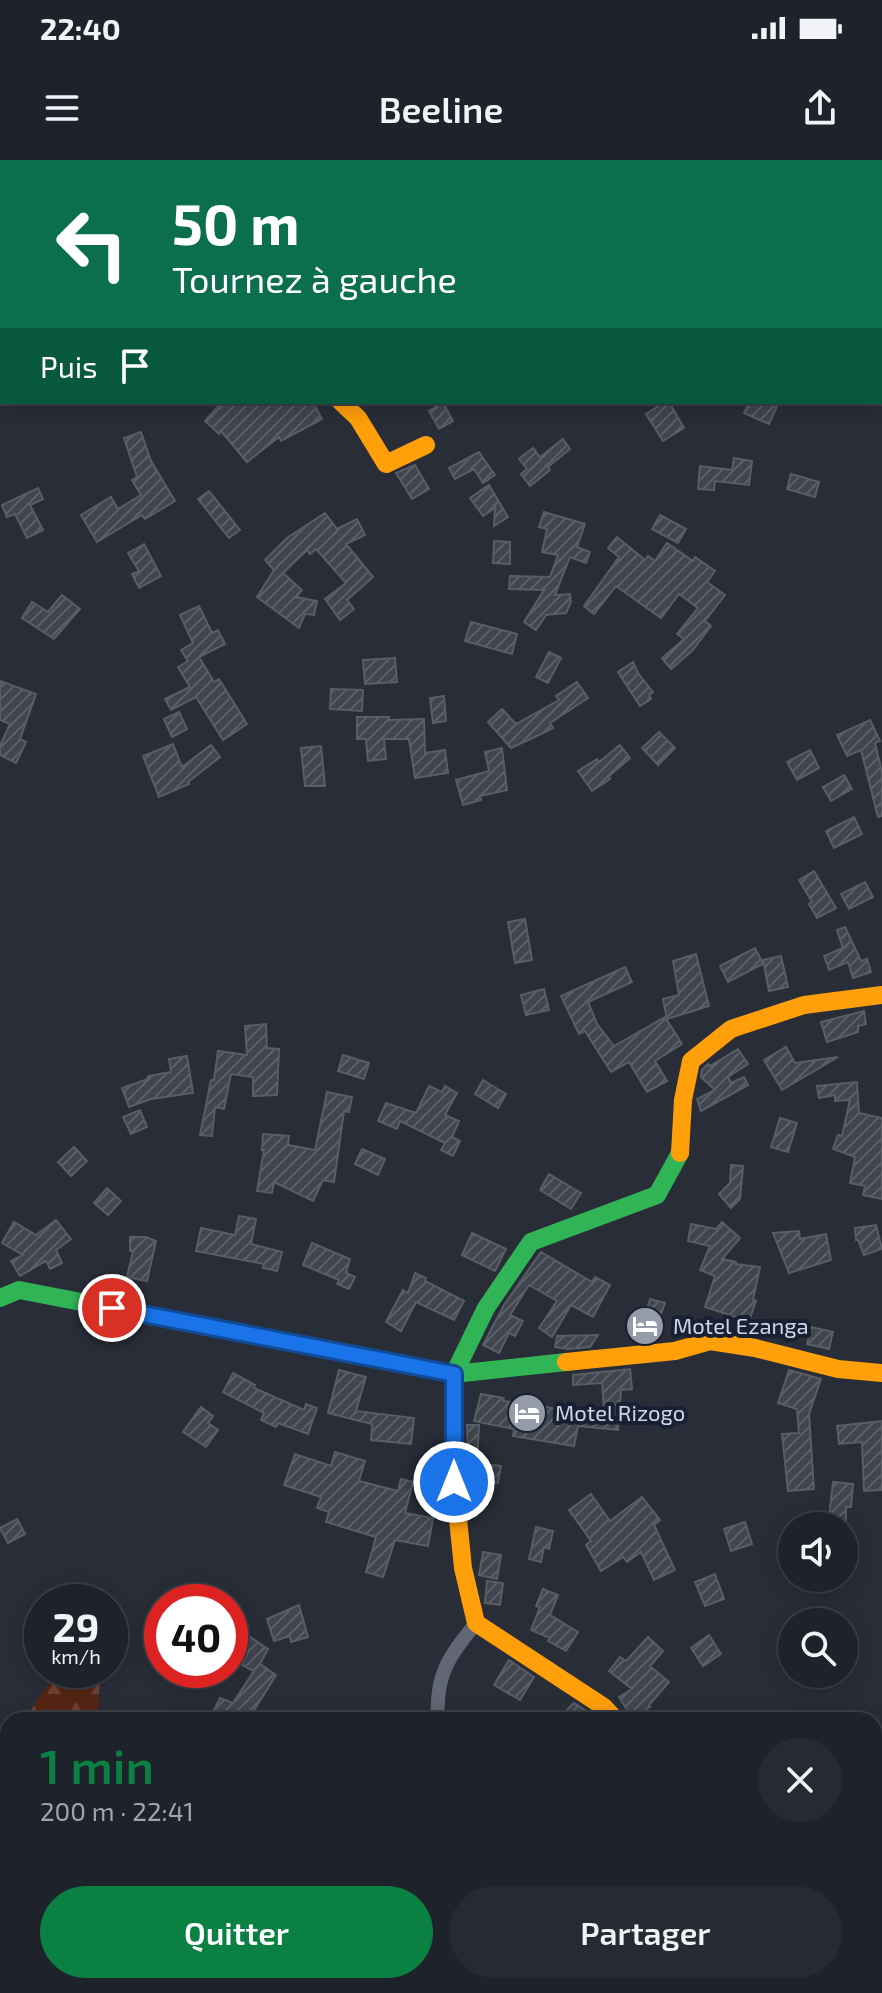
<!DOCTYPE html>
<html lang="fr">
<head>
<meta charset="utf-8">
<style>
	body { margin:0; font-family:"Exo 2",sans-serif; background:#262a32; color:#f1f3f6; height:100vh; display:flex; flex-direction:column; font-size:30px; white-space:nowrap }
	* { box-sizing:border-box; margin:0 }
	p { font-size:26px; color:#a1a4a8 }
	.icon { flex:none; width:44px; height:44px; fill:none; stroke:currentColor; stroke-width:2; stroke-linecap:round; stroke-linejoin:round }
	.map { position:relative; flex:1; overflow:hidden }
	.side { position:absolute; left:0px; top:1552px; width:882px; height:282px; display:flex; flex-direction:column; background:#1e222a; border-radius:24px 24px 0 0; box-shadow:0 4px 20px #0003,0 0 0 2px #3c3f47 }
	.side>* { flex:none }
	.hud { position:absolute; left:0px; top:0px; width:882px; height:244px; box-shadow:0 4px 20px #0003,0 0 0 2px #3c3f47; background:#0b6e4f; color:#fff; overflow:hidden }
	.tools { position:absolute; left:778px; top:1352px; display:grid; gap:16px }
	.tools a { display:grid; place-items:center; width:80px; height:80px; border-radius:50%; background:#1e222a; box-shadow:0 4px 20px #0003,0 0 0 2px #3c3f47; font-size:40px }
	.speed { position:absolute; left:24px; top:1424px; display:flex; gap:16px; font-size:40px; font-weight:700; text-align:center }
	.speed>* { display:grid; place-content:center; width:104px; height:104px; border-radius:50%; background:#1e222a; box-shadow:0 4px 20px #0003,0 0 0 2px #3c3f47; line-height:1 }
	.speed small { font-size:20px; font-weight:400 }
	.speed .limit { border:12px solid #d22; background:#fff; color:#111 }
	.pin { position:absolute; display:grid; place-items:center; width:68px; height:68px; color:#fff; margin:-34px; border:4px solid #fff; border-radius:50%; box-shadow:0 2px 8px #0007 }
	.me { position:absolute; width:88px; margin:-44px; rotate:0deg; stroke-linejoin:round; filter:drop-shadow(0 0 6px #0008) }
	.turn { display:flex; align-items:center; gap:28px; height:168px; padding:0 40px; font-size:36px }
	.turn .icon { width:104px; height:104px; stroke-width:2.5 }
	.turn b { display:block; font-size:56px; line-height:68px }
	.then { display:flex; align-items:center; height:76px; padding:0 40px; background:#0003; gap:16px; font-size:30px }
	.round { display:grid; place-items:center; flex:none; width:84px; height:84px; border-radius:42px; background:#262a32 }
	.summary { display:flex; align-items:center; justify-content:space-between; height:136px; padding:0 40px }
	h1 { font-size:48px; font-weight:600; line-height:60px; color:#0b8043 }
	.cta { display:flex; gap:16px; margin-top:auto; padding:16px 40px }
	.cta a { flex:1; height:92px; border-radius:48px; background:#0b8043; color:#fff; font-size:32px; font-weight:600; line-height:92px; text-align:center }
	.cta a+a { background:#262a32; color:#f1f3f6 }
	.status { display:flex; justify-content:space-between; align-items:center; height:56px; padding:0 40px; background:#1e222a; direction:ltr }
	.status svg { height:22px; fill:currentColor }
	header { display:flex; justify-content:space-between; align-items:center; height:104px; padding:0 40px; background:#1e222a; font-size:36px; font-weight:600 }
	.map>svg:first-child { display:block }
	.forest { fill:url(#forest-firs) }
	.building { fill:url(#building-hatch); stroke:#585d66; stroke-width:2 }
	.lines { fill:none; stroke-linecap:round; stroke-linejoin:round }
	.street { stroke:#616774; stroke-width:14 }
	.fast { stroke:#30b455; stroke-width:18 }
	.slow { stroke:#ff9f0a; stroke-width:18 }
	.route-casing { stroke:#114b97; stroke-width:20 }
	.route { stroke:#1a73e8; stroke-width:14 }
	.labels { text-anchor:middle; stroke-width:8; stroke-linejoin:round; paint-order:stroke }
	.poi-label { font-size:22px; fill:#d0d6e4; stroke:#192034; text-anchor:start }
</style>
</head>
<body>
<div class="status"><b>22:40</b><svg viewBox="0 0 49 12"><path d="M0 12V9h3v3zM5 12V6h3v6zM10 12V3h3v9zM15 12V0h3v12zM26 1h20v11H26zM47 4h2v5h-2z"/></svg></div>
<header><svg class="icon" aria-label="menu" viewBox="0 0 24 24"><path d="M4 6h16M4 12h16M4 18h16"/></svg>Beeline<svg class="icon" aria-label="share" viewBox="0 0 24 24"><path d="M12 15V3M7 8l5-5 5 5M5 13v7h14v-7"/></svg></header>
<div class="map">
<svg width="882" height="1833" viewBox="0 0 882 1833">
	<defs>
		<pattern id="forest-firs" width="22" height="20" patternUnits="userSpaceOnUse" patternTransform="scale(2)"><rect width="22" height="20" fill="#572614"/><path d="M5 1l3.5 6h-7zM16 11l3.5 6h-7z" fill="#6e4536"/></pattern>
		<pattern id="building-hatch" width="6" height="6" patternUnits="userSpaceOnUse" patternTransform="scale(2)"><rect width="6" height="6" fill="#40454e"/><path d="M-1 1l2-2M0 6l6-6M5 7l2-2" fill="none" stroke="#5b5f67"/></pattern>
	</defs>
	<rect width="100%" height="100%" fill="#282d38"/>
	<path class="forest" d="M58,1510H100L98,1560H24Z
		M8,1583V1826H58L56,1833H0V1595Z"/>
	<path class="building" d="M222,242H313L322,259L281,281L279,277L247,302L221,271L219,274L205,261Z
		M665,242H669L684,268L663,281L646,254Z
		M749,242H779L769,264L744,253Z
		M443,243L453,261L439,269L429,251Z
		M141,272L151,301L175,341L145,359L142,355L97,382L81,355L111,337L118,349L141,335L132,320L137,317L124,278Z
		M563,279L570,289L548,307L550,310L530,326L521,314L527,309L519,299L533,288L540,297Z
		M479,292L495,315L483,323L474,309L455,319L449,308Z
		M734,298L752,301L749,325L715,321L714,330L698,329L700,306L732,310Z
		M415,305L429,329L412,339L396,313Z
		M791,314L819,322L815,337L787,329Z
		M489,325L508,357L494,366L495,348L483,356L470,338Z
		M38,328L43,339L30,345L43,370L27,378L15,354L7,357L2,345Z
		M209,331L240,370L229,378L198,339Z
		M544,352L585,364L577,387L590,392L586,403L570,397L555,435L570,434L571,442L566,453L546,455L536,470L524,462L544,430L509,429L510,416L550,417L558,395L542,392L547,369L539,367Z
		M325,353L337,369L357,359L365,375L346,384L373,417L347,440L354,449L340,460L325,439L346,423L316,389L310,394L307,390L283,413L302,430L296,437L317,441L314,455L305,454L299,468L257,437L274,410L265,400L287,378Z
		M660,355L686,369L678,383L652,369Z
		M617,377L645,400L648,396L655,401L667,383L693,401L695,397L715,411L707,422L725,435L705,461L711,466L692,491L671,509L662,498L684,479L677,474L698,448L679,434L661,458L616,426L594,454L584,446L619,397L608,388Z
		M494,381L510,382V404L493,403Z
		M144,384L161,416L139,428L132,414L139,411L128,393Z
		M62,435L80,449L54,479L22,458L32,442L48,452Z
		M199,446L212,473L218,470L225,484L199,497L214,522L219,519L247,564L223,580L196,537L171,550L165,539L190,527L178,507L188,501L181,490L193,483L180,455Z
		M471,462L517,474L512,494L465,481Z
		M549,492L561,498L548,523L536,517Z
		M395,498L397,522L365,524L363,500Z
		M633,502L638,513L653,532L649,535L651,539L640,546L618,512Z
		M0,521L36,534L20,579L26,582L16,603L0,595V586L10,564L0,560Z
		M577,522L588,538L550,563L553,568L541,574L511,588L488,562L502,549L516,564L559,540L556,536Z
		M331,529L363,530L362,551L330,549Z
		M444,536L446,561L433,563L430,538Z
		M179,552L187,569L172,577L164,559Z
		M357,557H389V560L424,559L425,593L445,590L448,613L415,618L409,579H384L386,599L368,601L366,579H357Z
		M870,560L880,581L875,583L882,613V656L878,657L861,590L847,596L837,575Z
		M659,572L675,588L658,605L642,588Z
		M173,584L182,607L211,585L220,597L188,622L189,624L159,637L143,596Z
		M620,585L630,598L609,616L610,619L592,631L578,611L597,599L599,602Z
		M321,586L325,626H305L301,588Z
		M502,588L507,630L480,636L481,640L463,645L456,620L489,611L485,592Z
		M810,590L819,608L797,620L787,602Z
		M844,615L852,629L831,641L823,627Z
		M854,657L862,674L834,688L826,671Z
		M814,711L836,748L817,758L809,744L812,742L799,720Z
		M865,722L873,737L849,749L841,734Z
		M525,759L532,800L515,803L508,762Z
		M845,767L861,801L867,799L871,812L853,818L848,802L829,810L824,796L843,788L837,770Z
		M755,788L763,804L728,822L720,806Z
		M696,794L709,846L667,859L663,839L679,835L673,801Z
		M781,796L788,827L769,831L763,800Z
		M625,807L632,822L588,842L597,864L614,886L665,857L682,884L655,901L667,921L647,932L629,902L611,912L585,871L579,874L561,836Z
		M544,829L549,850L526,855L521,835Z
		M864,851L866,864L858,866V872L827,882L821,862Z
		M266,864L267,888L279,889L277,935L253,936V917L231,914L224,949L215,947L212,976L200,975L211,920H214L218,891L247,895L245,866Z
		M786,887L795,903L838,897L782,930L764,900Z
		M738,889L748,904L728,917L731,923L744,917L748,925L701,951L697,939L715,930L701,917L702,910L708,904L710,906Z
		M343,895L369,903L364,919L338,911Z
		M187,896L193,933L151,939L129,947L122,928L148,919V916L171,912L169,899Z
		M483,920L506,934L498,948L475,934Z
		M857,922L859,953L882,958V1039L863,1035L865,1026L850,1023L855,997L833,989L838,975L842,976L850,940L835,941V935L819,938L817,926Z
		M429,926L442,932L445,926L457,933L445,955L459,961L452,977L460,981L453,996L441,990L445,983L400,961L397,969L378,961L386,943L416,953Z
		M327,932L352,937L349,952L344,951L334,1022L323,1020L313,1041L274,1022L272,1033L257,1031L264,990H262L263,974L289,976L288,985L315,990Z
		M140,950L147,967L131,974L123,957Z
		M780,958L797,963L788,992L771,987Z
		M74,987L87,1001L71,1016L58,1002Z
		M362,989L385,999L378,1015L355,1004Z
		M731,1005L743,1006L740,1039L731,1048L719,1034L730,1023Z
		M549,1014L581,1033L571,1049L540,1030Z
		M107,1028L121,1041L108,1055L94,1043Z
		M239,1056L256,1059L251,1084L282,1092L277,1111L263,1108L264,1104L196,1091L201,1068L235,1075Z
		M56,1060L71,1079L56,1090L62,1103L50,1109L46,1101L20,1116L11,1101L23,1095L2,1083L14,1062L36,1075Z
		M722,1062L740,1078L722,1099L736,1102V1104L760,1107L753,1140L756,1141L749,1161L705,1147L715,1116L700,1110L710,1086L688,1081L691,1064L716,1069Z
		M876,1065L882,1089L864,1095L858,1080H856L855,1068Z
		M799,1071L800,1079L826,1074L831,1100L789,1113L773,1073Z
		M472,1073L506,1089L495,1111L462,1095Z
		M130,1077H146L156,1081L147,1121L127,1117L133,1091H130Z
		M312,1083L350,1099L346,1113L355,1117L349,1129L337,1124L339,1120L303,1105Z
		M541,1092L592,1122L595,1117L610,1125L593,1157L571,1145L552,1177L539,1168L557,1141L529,1125L510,1155L523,1161L515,1176L509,1173L499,1193L483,1185L504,1145Z
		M415,1113L426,1118L425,1121L464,1141L454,1160L416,1142L401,1171L386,1162L403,1130L408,1133Z
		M650,1139L665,1143L654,1173L655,1180L638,1182Z
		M811,1167L833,1172L829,1189L807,1184Z
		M598,1175L590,1187L568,1189L555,1187L557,1176Z
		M630,1209L632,1229L621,1230L618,1270L578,1266L574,1286L513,1276L514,1269L474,1261L481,1234L504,1238L503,1241L587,1253V1247L604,1248L602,1223L573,1225V1215Z
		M339,1210L366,1217L356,1251L414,1258L411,1284L371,1280L372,1264L328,1253Z
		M789,1210L821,1219L809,1254L814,1329L788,1331L782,1274L799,1273L797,1249L778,1243Z
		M233,1213L255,1225L254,1228L304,1250L306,1244L317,1248L308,1274L278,1263L276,1267L261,1260L264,1253L223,1232Z
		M201,1247L213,1256L208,1263L218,1270L206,1287L183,1272Z
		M882,1261V1330L864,1331L862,1282L839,1284L837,1266Z
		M467,1265H479L477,1303L501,1306L498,1323L484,1321L482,1346L470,1345Z
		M335,1292L365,1301L359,1321L398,1331L401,1319L413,1322L405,1353L433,1358L428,1386L395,1380L383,1417L366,1412L376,1377L326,1362L329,1352L317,1348L321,1337L284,1325L295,1294L331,1306Z
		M833,1322L853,1324L851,1347H846V1366H828Z
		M591,1334L610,1361L642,1337L660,1360L654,1365L675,1410L654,1420L641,1392L627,1402L623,1397L601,1411L586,1385L591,1381L569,1350Z
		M17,1359L25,1374L8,1383L0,1368Z
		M745,1362L752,1384L731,1391L724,1369Z
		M536,1367L553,1371L549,1389L544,1387L541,1402L529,1399Z
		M483,1392L501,1395L497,1419L479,1415Z
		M715,1414L724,1439L705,1446L695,1422Z
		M487,1421L503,1423L500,1445L485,1443Z
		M543,1429L558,1435L550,1455L578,1472L566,1491L548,1481L550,1478L531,1470L540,1447L536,1446Z
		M299,1445L308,1477L291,1482L290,1476L274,1481L267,1459Z
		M238,1469L268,1489L260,1504L276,1515L248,1560H209L220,1538L233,1543L254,1511L242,1505L249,1490L232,1479Z
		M709,1475L721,1494L703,1506L691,1488Z
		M648,1477L663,1491L650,1506L669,1522L649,1545L650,1547L632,1558L619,1537L632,1529L609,1511L620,1497L626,1501Z
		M509,1500L534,1517L520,1540L494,1525Z
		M574,1543L593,1555L588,1560H556Z"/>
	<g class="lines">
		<path class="street" d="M364,0L365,2
			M0,153L2,154
			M438,1560C435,1514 449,1497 476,1463
			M489,1826L490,1833
			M779,1826L783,1833"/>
		<path class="fast" d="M0,1138L19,1130L454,1214L566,1202
			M458,1359L454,1322V1214L486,1148L531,1082L657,1035L680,993"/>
		<path class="slow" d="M341,242L358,258L386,304L426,285
			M680,993L683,940L691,901L731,869L804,845L882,835
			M566,1202L675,1191L710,1181L755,1188L838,1209L882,1213
			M458,1359L463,1408L476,1463L604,1547L616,1560"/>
	</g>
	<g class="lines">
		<defs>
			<path id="route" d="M112,1148L454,1214V1322"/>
		</defs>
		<use href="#route" class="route-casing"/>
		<use href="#route" class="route"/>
	</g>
	<defs>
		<symbol id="hotel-disc" viewBox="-11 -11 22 22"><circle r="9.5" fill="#959ba8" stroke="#192034"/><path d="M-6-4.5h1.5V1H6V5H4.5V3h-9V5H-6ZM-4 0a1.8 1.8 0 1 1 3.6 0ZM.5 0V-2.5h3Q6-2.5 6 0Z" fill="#fff"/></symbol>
	</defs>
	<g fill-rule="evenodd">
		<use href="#hotel-disc" x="623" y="1144" width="44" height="44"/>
		<use href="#hotel-disc" x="505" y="1231" width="44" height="44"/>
	</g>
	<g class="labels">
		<g class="poi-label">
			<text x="673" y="1174">Motel Ezanga</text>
			<text x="555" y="1261">Motel Rizogo</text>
		</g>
	</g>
</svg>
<div class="tools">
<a><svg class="icon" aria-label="sound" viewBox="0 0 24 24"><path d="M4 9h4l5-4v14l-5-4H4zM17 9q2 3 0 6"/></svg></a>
<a><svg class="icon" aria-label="search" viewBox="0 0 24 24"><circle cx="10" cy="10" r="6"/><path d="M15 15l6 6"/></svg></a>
</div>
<div class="speed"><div>29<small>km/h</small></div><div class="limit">40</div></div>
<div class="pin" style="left:112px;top:1148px;background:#d93025"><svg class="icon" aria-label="arrive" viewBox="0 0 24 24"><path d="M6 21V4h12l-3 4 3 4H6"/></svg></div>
<svg class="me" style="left:454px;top:1322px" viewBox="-20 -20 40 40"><circle r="17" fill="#1a73e8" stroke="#fff" stroke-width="3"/><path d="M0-11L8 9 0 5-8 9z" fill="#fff"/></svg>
<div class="hud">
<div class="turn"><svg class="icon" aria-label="left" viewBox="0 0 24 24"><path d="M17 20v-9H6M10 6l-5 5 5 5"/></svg><div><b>50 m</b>Tournez à gauche</div></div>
<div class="then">Puis<svg class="icon" aria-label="arrive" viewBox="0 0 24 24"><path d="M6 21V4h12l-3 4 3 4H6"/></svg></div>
</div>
<section class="side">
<div class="summary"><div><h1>1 min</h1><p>200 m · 22:41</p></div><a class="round"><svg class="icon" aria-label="close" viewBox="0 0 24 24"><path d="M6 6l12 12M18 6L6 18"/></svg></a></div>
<div class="cta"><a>Quitter</a><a>Partager</a></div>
</section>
</div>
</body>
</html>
